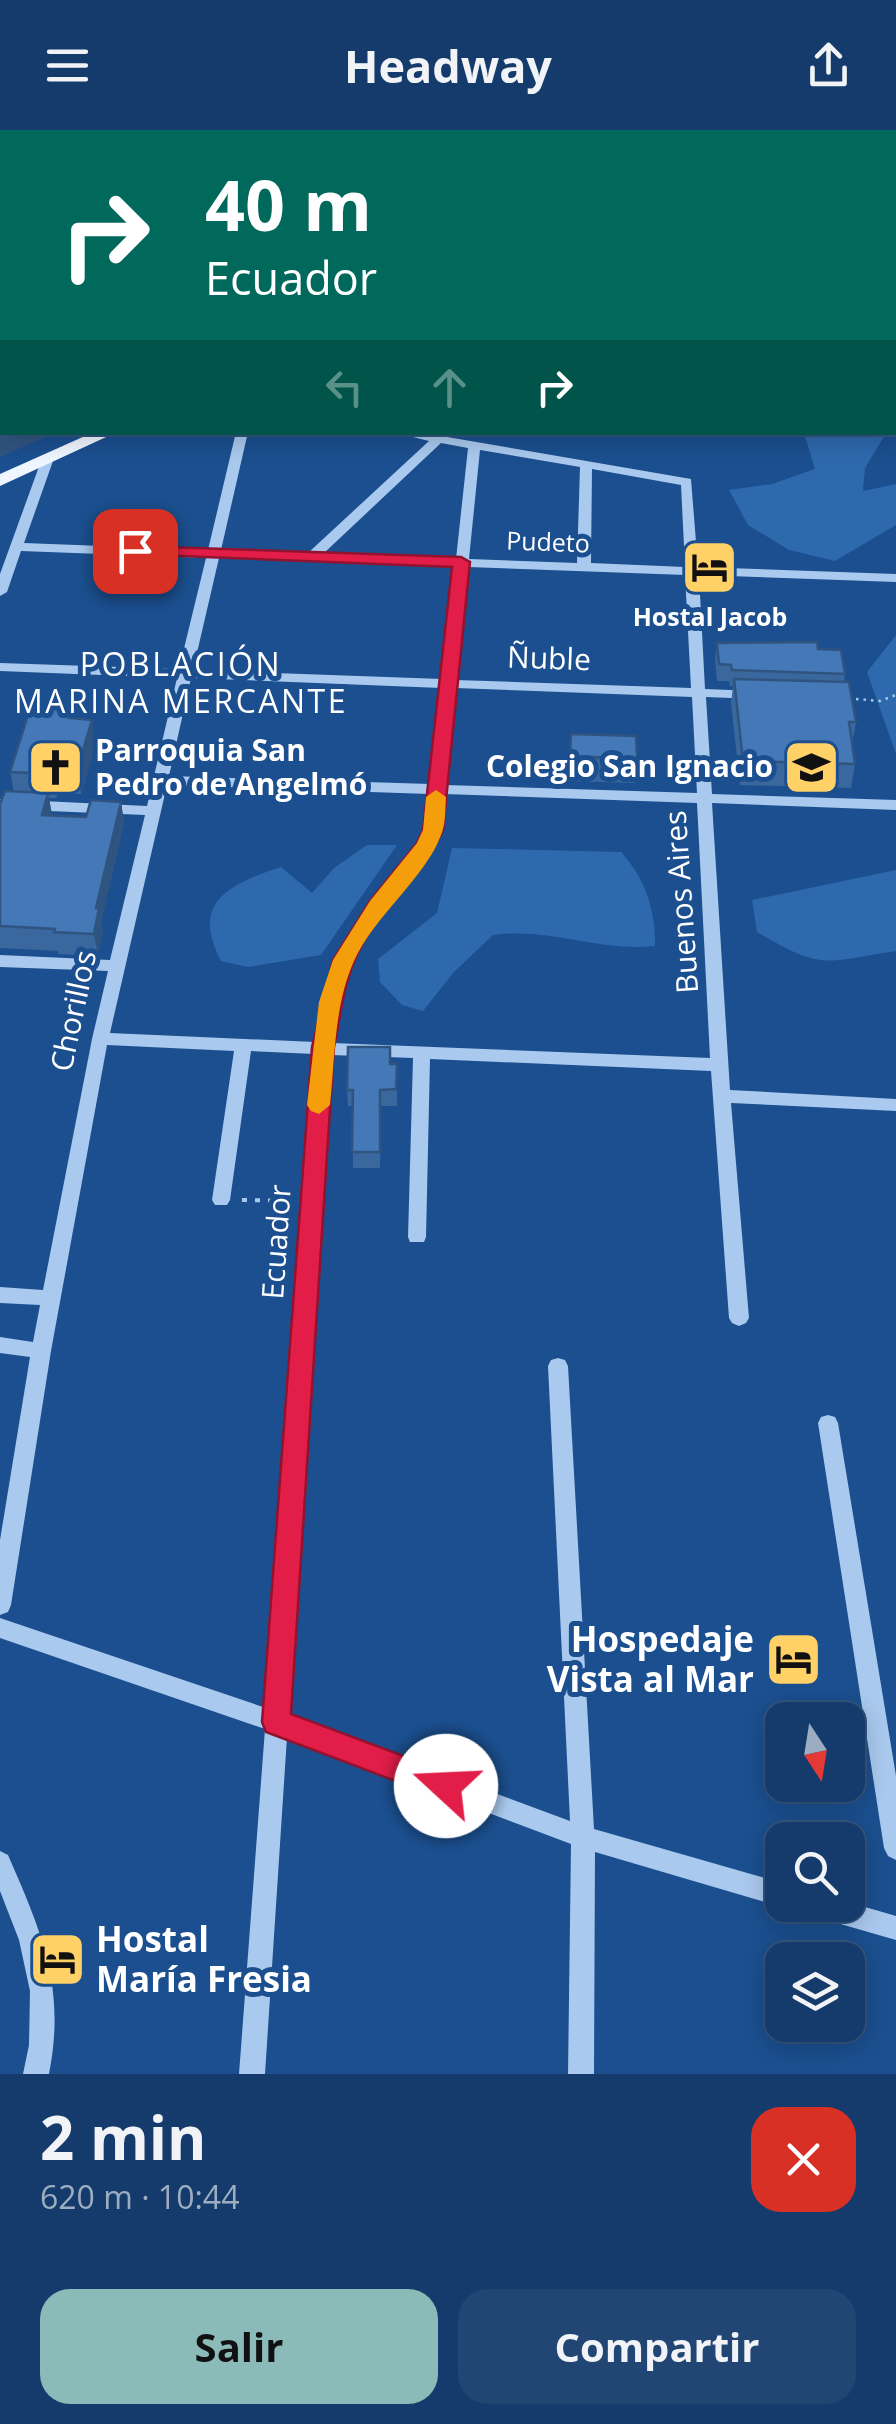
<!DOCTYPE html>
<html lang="es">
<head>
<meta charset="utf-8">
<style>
	body { margin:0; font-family:"Open Sans",sans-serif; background:#214673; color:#f1f3f6; height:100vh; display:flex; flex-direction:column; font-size:38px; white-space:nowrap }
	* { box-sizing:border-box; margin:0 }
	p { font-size:32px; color:#9dadc1 }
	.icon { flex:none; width:55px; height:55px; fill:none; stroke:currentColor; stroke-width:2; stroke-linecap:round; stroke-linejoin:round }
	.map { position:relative; height:1944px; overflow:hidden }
	.panel { display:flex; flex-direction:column; background:#143b6b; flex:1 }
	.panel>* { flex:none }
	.hud { position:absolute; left:0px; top:0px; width:898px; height:305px; box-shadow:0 5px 25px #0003,0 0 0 2px #33557e; background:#00695c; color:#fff; overflow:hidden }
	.needle { width:65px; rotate:168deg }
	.controls { position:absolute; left:765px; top:1572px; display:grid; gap:20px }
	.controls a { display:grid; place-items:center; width:100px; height:100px; border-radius:20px; background:#143b6b; box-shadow:0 5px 25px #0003,0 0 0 2px #33557e; font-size:50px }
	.pin { position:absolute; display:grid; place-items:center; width:85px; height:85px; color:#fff; margin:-42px; border-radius:20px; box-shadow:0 5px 15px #0006 }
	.me { position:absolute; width:110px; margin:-55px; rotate:290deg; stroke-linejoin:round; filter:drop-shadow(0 0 8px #0008) }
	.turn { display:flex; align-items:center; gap:35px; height:210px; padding:0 40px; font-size:45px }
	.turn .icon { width:130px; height:130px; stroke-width:2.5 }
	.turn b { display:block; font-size:70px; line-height:85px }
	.lanes { display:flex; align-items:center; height:95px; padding:0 40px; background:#0003; justify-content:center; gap:50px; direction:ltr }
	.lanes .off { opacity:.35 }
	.round { display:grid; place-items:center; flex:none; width:105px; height:105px; border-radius:30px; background:#214673 }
	.summary { display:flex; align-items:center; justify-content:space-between; height:170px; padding:0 40px }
	h1 { font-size:60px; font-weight:700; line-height:75px }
	.action { display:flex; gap:20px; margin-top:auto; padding:20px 40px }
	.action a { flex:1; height:115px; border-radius:30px; background:#8bbbb9; color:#111; font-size:40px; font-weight:700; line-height:115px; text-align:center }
	.action a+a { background:#214673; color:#f1f3f6 }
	header { display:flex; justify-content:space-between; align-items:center; height:130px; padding:0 40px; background:#143b6b; font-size:45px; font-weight:700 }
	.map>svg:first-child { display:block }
	.green { fill:#2e69ad }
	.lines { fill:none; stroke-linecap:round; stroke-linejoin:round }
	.ferry { stroke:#b5d3f5; stroke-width:2.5; stroke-dasharray:8 6; stroke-linecap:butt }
	.path-far1 { stroke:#a9c9ee; stroke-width:2.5; stroke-dasharray:2.5 5; stroke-linecap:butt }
	.path { stroke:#a9c9ee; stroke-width:4; stroke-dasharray:5 8; stroke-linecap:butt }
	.minor { fill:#a9c9ee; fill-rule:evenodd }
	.major { fill:#f0f6ff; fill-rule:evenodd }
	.wall { fill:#3a679d }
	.shaded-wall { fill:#305480 }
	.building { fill:#4478b7; stroke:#305480; stroke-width:2.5 }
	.route { fill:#e11d48; stroke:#92132f; stroke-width:2.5 }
	.slow { fill:#f59e0b }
	.labels { text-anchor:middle; stroke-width:10; stroke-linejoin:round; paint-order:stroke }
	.far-street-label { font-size:25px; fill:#fff; stroke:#1b4f8f }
	.far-poi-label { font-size:25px; font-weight:bold; fill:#fff; stroke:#1b4f8f }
	.street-label { font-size:30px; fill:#fff; stroke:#1b4f8f }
	.poi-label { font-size:30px; font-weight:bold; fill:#fff; stroke:#1b4f8f; text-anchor:start }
	.neighbourhood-label { font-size:32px; letter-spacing:2.5px; fill:#fff; stroke:#1b4f8f }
	.near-poi-label { font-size:35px; font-weight:bold; fill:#fff; stroke:#1b4f8f; text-anchor:end }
</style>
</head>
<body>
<header><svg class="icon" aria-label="menu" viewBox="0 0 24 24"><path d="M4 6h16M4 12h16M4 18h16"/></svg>Headway<svg class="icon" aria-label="share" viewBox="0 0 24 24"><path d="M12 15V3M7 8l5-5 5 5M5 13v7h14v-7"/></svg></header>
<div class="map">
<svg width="896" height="1944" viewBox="0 0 896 1944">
	<rect width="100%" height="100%" fill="#1b4f8f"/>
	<path class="green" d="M804,303H886L865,338L863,361L896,354V395L835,431L789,420L748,395L729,360L772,354L815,339Z
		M896,505V624L867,542Z
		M367,715H397L321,825L248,837L221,831C190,772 229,754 281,737L312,763L334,738Z
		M452,718L621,722C645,748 656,781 655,816C600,822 549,797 493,805L454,842L423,881L402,875L380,852L378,829L437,783Z
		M896,740V821C824,832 823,841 757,802L752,770Z"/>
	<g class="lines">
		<path class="ferry" d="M0,3L6,0"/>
		<path class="path-far1" d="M856,569L880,571L896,565"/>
		<path class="path" d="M242,1070L292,1071"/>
		<path class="minor" d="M0,148H2V156H0Z
			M895,163H896V169H895Z
			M236,302H248L221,420L308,423L429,311L393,302H448L447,307L691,349L698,437L896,444V452L699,445L705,559L756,561L763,565L756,569L706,567L712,664L896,670V680L712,673L730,960L896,969V981L731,973L749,1188L746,1193L739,1196L732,1193L729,1188L711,941L430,929L426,1107L424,1112H410L408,1107L413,928L331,925L288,1586L570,1691L548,1236L551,1230L558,1228L565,1230L568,1236L594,1699L782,1753V1775H787L782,1777L595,1722L594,1944H568L571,1714L287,1607L265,1944H239L265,1599L0,1508V1488L266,1578L314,924L251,921L230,1070L227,1075H215L212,1070L234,921L107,915L51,1221L11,1475L8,1482L0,1485V1410L30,1227L0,1223V1207L33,1212L40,1175L0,1173V1157L43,1160L92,909L108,841L0,837V825L110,830L145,685L0,679V669L147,676L177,548L0,541V533L179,539L206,428L21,421L7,462L0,466V444L41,331L47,327L53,331L24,413L208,420ZM441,313L468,318L456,429L323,424ZM480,320L580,337L577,433L469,429ZM592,339L681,355L685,437L591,433ZM219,428L455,436L442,549L193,540ZM468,437L685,445L691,558L456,550ZM191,548L441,558L430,654L169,646ZM455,558L692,567L697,663L445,655ZM167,655L429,664L425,700L420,711C406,733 387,752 371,773C340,815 325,862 315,912L110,903ZM444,664L697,673L710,928L332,913C340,871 350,829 374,793C392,764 417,740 435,711L441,700Z
			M828,1285L835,1287L838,1293L896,1646V1730L888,1726L884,1718L818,1293L821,1287Z
			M0,1721L8,1725C42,1803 66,1857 49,1944H23L29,1915L30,1861L19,1810L0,1761Z
			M848,1772L896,1786V1810L816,1787L808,1783L804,1775H848Z"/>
		<path class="major" d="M94,302H117L0,356V344Z"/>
	</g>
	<path class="wall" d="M516,0H803L767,2H516Z
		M2,47V126L0,124V48Z
		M717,513L818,519L845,544L844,552L856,592L852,614L855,634L851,658L740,655L731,573L733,556H730L729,551H717L715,529Z
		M76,589L96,614L81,664L58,663L57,668H49L52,685L86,687L121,672L124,693L101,791L103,800L98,826L58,824V821L0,818V674L14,662L10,642Z
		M571,604L637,629L635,653L569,651Z
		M390,934H397V976H381L380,1038H353V976H348L347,960Z"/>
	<path class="shaded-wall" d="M247,0H323L316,2H240Z
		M589,0H610V2H576Z
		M2,297V302H57L0,327V298Z
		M73,571L77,595L69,588Z
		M92,590L96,614L81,664L77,640Z
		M54,639L58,663L57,668L52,644Z
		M48,663L52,685H42Z
		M121,672L124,693L101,791L103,800L98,826L94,804L96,778Z"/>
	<path class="building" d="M146,0H247L240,2H138Z
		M516,0H589L576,2H516Z
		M2,47V101L0,99V48Z
		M0,174L2,175V297L0,298Z
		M817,512L818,519L841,520L845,544L732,540L731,535L719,534L717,513Z
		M734,549L849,552L856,592H849L855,634L743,631Z
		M33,569L73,571L69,588L92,590L77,640L54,639L52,644L10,642Z
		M571,604L636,606L637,629L570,626Z
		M5,661L48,663L42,685L86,687L91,670L121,672L96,778H99L94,804L54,802L55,799L0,796V674Z
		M348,917H390V934H397L396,959L380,960V1022H352L353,960H347Z"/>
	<path class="route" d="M135,416L461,427L470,432L443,700C421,748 373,782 354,832C343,858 340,889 334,917L291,1584L457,1646L461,1656L457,1666L446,1670L266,1602L262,1592L312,917L333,830L370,771L417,713L423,700L452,437L129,424L126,421Z"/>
	<path class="slow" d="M436,660L446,667C445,679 446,693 441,705C426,747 374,786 354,831C334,875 335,928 330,975L319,984L311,981L307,975L319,872L333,830L370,771L417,713L423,700L426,667Z"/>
	<defs>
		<symbol id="hotel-square" viewBox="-11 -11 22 22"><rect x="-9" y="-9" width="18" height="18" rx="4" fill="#ffd166" stroke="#1b4f8f"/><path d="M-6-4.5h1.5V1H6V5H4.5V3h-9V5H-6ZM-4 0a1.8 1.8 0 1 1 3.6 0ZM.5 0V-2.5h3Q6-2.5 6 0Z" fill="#111"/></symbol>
		<symbol id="school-square" viewBox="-11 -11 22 22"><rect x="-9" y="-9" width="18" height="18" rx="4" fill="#ffd166" stroke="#1b4f8f"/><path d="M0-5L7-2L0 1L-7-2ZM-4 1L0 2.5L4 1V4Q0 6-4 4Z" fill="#111"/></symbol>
		<symbol id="church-square" viewBox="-11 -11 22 22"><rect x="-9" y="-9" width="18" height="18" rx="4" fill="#ffd166" stroke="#1b4f8f"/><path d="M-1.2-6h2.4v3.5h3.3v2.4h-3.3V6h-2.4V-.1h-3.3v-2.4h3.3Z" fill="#111"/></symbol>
	</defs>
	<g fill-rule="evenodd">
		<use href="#hotel-square" x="678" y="406" width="63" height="63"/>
		<use href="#school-square" x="780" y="606" width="63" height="63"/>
		<use href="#church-square" x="24" y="606" width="63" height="63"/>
		<use href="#hotel-square" x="762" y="1498" width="63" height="63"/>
		<use href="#hotel-square" x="26" y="1798" width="63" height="63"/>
	</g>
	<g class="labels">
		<g class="far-street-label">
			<text transform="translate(548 412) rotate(2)" y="9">Pudeto</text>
		</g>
		<g class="far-poi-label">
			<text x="710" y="496">Hostal Jacob</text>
		</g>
		<g class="street-label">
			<text transform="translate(549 529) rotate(2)" y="10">Ñuble</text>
			<text transform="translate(682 772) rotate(-94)" y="10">Buenos Aires</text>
			<text transform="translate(74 881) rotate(-78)" y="10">Chorillos</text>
			<text transform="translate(277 1112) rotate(-86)" y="10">Ecuador</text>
		</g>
		<g class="poi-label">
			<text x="95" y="631">Parroquia San<tspan x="95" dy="34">Pedro de Angelmó</tspan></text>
			<text x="773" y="647" text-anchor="end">Colegio San Ignacio</text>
		</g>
		<g class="neighbourhood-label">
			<text x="181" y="546">POBLACIÓN<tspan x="181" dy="37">MARINA MERCANTE</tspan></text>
		</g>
		<g class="near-poi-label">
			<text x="754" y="1522">Hospedaje<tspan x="754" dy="40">Vista al Mar</tspan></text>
			<text x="96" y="1822" text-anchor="start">Hostal<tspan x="96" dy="40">María Fresia</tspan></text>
		</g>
	</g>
</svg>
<div class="controls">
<a><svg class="needle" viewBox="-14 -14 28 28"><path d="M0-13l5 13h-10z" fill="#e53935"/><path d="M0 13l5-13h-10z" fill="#9dadc1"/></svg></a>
<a><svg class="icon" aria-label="search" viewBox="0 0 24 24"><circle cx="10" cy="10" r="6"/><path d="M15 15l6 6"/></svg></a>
<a><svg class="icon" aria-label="layers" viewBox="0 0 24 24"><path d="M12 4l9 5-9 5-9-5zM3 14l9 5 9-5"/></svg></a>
</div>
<div class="pin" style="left:135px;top:421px;background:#d93025"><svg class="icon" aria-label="arrive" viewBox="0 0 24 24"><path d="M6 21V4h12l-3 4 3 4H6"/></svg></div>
<svg class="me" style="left:446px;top:1656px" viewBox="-20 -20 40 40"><circle r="19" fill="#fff"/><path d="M0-13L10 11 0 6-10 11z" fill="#e11d48"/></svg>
<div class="hud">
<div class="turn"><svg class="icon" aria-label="right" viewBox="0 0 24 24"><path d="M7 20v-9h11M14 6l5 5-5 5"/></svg><div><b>40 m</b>Ecuador</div></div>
<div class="lanes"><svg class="icon off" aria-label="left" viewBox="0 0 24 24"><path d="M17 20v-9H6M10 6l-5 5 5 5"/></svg><svg class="icon off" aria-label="ahead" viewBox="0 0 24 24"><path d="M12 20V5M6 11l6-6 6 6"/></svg><svg class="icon" aria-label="right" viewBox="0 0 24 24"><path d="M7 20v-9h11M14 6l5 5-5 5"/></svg></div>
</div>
</div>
<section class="panel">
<div class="summary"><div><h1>2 min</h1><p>620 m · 10:44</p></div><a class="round" style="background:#d93025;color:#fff"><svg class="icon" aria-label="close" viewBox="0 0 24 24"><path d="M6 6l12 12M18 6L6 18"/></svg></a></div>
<div class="action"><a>Salir</a><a>Compartir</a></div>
</section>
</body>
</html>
